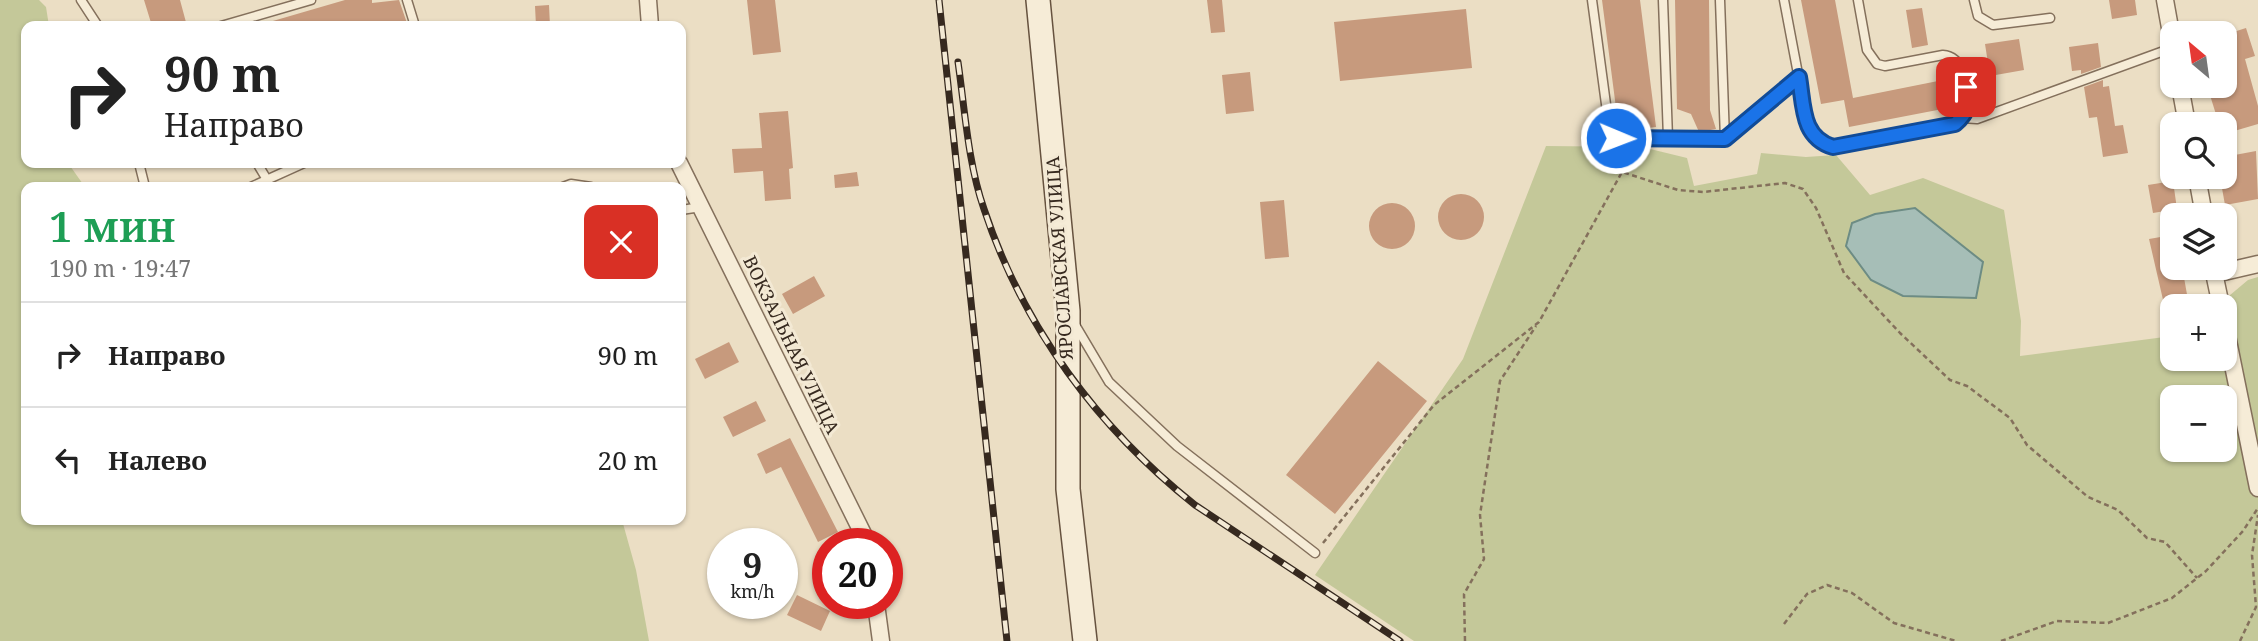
<!DOCTYPE html>
<html lang="ru">
<head>
<meta charset="utf-8">
<style>
	body { margin:0; font-family:"Noto Serif",serif; background:#f2f2f2; color:#222; height:100vh; display:flex; flex-direction:column; font-size:26px; white-space:nowrap }
	* { box-sizing:border-box; margin:0 }
	p { font-size:23px; color:#767676 }
	.icon { flex:none; width:38px; height:38px; fill:none; stroke:currentColor; stroke-width:2; stroke-linecap:round; stroke-linejoin:round }
	.map { position:relative; flex:1; overflow:hidden }
	.details { position:absolute; left:21px; top:182px; width:665px; height:343px; display:flex; flex-direction:column; background:#fff; border-radius:14px; box-shadow:0 2px 5px #0004 }
	.details>* { flex:none }
	.banner { position:absolute; left:21px; top:21px; width:665px; height:147px; border-radius:14px; box-shadow:0 2px 5px #0004; background:#fff; color:#222; overflow:hidden }
	.needle { width:46px; rotate:331deg }
	.fabs { position:absolute; left:2160px; top:21px; display:grid; gap:14px }
	.fabs a { display:grid; place-items:center; width:77px; height:77px; border-radius:14px; background:#fff; box-shadow:0 2px 5px #0004; font-size:35px }
	.speed { position:absolute; left:707px; top:528px; display:flex; gap:14px; font-size:35px; font-weight:700; text-align:center }
	.speed>* { display:grid; place-content:center; width:91px; height:91px; border-radius:50%; background:#fff; box-shadow:0 2px 5px #0004; line-height:1 }
	.speed small { font-size:18px; font-weight:400 }
	.speed .limit { border:10px solid #d22; background:#fff; color:#111 }
	.pin { position:absolute; display:grid; place-items:center; width:60px; height:60px; color:#fff; margin:-30px; border-radius:14px; box-shadow:0 4px 10px #0006 }
	.me { position:absolute; width:77px; margin:-38px; rotate:91deg; stroke-linejoin:round; filter:drop-shadow(0 0 5px #0008) }
	.turn { display:flex; align-items:center; gap:24px; height:147px; padding:0 28px; font-size:32px }
	.turn .icon { width:91px; height:91px; stroke-width:2.5 }
	.turn b { display:block; font-size:49px; line-height:60px }
	.round { display:grid; place-items:center; flex:none; width:74px; height:74px; border-radius:14px; background:#f2f2f2 }
	.headline { display:flex; align-items:center; justify-content:space-between; height:119px; padding:0 28px }
	h1 { font-size:42px; font-weight:600; line-height:52px; color:#1e9e55 }
	ul { padding:0; list-style:none }
	li { display:flex; align-items:center; gap:21px; height:105px; padding:0 28px; border-top:2px solid #e0e0e0 }
	li div { flex:1 }
	li b { display:block; font-size:26px }
	li em { font-style:normal }
	.map>svg:first-child { display:block }
	.green { fill:#c4c899; fill-rule:evenodd }
	.water { fill:#a6beb7; stroke:#6d8c84; stroke-width:2 }
	.building { fill:#c79a7d }
	.lines { fill:none; stroke-linecap:round; stroke-linejoin:round }
	.lane-casing { stroke:#84705c; stroke-width:11 }
	.street-casing { stroke:#84705c; stroke-width:19 }
	.secondary-casing { stroke:#66523f; stroke-width:26 }
	.path { stroke:#84705c; stroke-width:2.5; stroke-dasharray:5 3.5; stroke-linecap:butt }
	.lane { stroke:#f6ecd7; stroke-width:8 }
	.street { stroke:#f6ecd7; stroke-width:16 }
	.secondary { stroke:#f6ecd7; stroke-width:23 }
	.rail-casing { stroke:#36291f; stroke-width:7 }
	.rail { stroke:#f3e9d4; stroke-width:4.5; stroke-dasharray:13; stroke-linecap:butt }
	.route-casing { stroke:#114b97; stroke-width:18 }
	.route { stroke:#1a73e8; stroke-width:12 }
	.labels { text-anchor:middle; stroke-width:6; stroke-linejoin:round; paint-order:stroke }
	.street-label { font-size:18px; fill:#36291f; stroke:#f3e9d4 }
</style>
</head>
<body>
<div class="map">
<svg width="2258" height="641" viewBox="0 0 2258 641">
	<rect width="100%" height="100%" fill="#ebdec4"/>
	<path class="green" d="M0,0H39L46,7L49,26H26V163H68L85,187H26V520H622L636,570L649,641H0Z
		M1546,146L1642,147L1687,158L1694,186L1757,174L1761,153L1806,157L1836,155L1870,195L1923,178L2004,210L2021,321L2020,356L2172,336V359H2224V306H2217L2248,280L2258,277V641H1414L1315,575L1463,359ZM2172,397H2224V450H2172Z"/>
	<path class="water" d="M1915,208L1983,262L1976,298L1903,296L1871,280L1846,246L1852,223L1875,214Z"/>
	<path class="building" d="M144,0H180L187,26H152Z
		M345,0H372V3L399,0L408,26H266V23Z
		M747,0H775L781,52L753,55Z
		M1207,0H1222L1225,32L1211,33Z
		M1602,0H1640L1656,127L1619,131Z
		M1675,0H1709L1710,110L1716,129L1699,132L1691,114L1677,109Z
		M1801,0H1835L1853,98L1948,79L1953,107L1849,127L1844,100L1821,104Z
		M2109,0H2135L2137,15L2112,19Z
		M549,5L550,26H536L535,6Z
		M1922,8L1928,45L1912,48L1906,10Z
		M1466,9L1472,68L1340,81L1334,22Z
		M2246,28L2255,56L2245,59L2258,106V124L2224,134V124H2219L2209,92L2224,88V35Z
		M2019,39L2024,70L1990,76L1985,44Z
		M2098,43L2101,67L2081,74V70L2072,71L2069,47Z
		M1250,72L1254,111L1226,114L1222,75Z
		M2103,80V87L2109,86L2115,126L2123,125L2128,153L2103,157L2097,117L2089,118L2084,87Z
		M788,111L793,168L789,169L791,199L765,201L763,171L734,173L732,149L762,148L759,113Z
		M2256,151L2258,199L2225,205L2220,177H2224V157Z
		M857,172L859,186L835,188L834,175Z
		M2173,181L2177,209L2153,213L2148,185Z
		M1438 217a23 23 0 1 1 46 0a23 23 0 1 1-46 0Z
		M1284,200L1289,257L1265,259L1260,202Z
		M1369 226a23 23 0 1 1 46 0a23 23 0 1 1-46 0Z
		M2172,235V273L2183,272L2188,300L2164,304L2149,239Z
		M814,276L825,296L793,314L782,294Z
		M729,342L739,362L705,379L695,359Z
		M1378,361L1427,401L1335,514L1286,475Z
		M756,401L766,421L733,437L723,417Z
		M790,438L838,532L818,542L781,467L766,474L757,454Z
		M797,595L830,611L821,631L787,615Z"/>
	<g class="lines">
		<defs>
			<path id="lane" d="M81,0L98,26
				M407,0L415,26
				M1592,0L1610,134L1616,138L1725,139
				M1663,0L1668,138
				M1720,0L1725,139L1799,77
				M1784,0L1809,132L1816,139L1833,147L1955,124C1961,119 1967,114 1968,106C1971,88 1963,56 1943,55L1885,66L1877,64L1867,50L1858,0
				M1974,0L1978,16L1993,25L2050,18
				M221,26L311,0
				M1962,118L1977,119L2172,48
				M139,163L145,187
				M257,163L266,178
				M251,187L304,163
				M563,187L571,184L591,187
				M681,210L701,207
				M1074,323L1109,382L1177,446L1315,553"/>
			<path id="street" d="M648,0L650,26
				M2165,0L2172,39
				M2180,86L2187,124
				M679,163L868,544
				M2197,177L2204,215
				M2213,268L2221,306
				M2215,274L2258,264
				M2224,321L2258,488
				M876,604L881,641"/>
			<path id="secondary" d="M1038,0L1068,311V489L1085,641"/>
		</defs>
		<use href="#lane" class="lane-casing"/>
		<use href="#street" class="street-casing"/>
		<use href="#secondary" class="secondary-casing"/>
		<path class="path" d="M1323,543L1434,405L1539,322L1622,172L1678,190L1703,192L1785,183L1803,189L1816,208L1844,273L1900,333L1950,380L1967,386L2010,418L2027,445L2088,497L2118,510L2147,538L2165,542L2197,578
			M1784,624L1807,594L1827,585L1852,593L1894,623L1956,641
			M1465,641L1464,594L1484,559L1480,515L1500,381L1536,326
			M2001,641L2057,621L2108,623L2172,598L2206,571L2243,531L2258,508
			M2240,641L2256,607L2252,555L2258,515"/>
		<use href="#lane" class="lane"/>
		<use href="#street" class="street"/>
		<use href="#secondary" class="secondary"/>
		<defs>
			<path id="rail" d="M939,0L1007,641
				M958,62C965,111 968,163 984,209C1023,327 1098,428 1195,505L1400,641"/>
		</defs>
		<use href="#rail" class="rail-casing"/>
		<use href="#rail" class="rail"/>
	</g>
	<g class="lines">
		<defs>
			<path id="route" d="M1616,138L1725,139L1799,77C1804,106 1801,137 1833,147L1955,124C1969,112 1969,104 1966,87"/>
		</defs>
		<use href="#route" class="route-casing"/>
		<use href="#route" class="route"/>
	</g>
	<g class="labels">
		<g class="street-label">
			<text transform="translate(1060 258) rotate(-94)" y="6">ЯРОСЛАВСКАЯ УЛИЦА</text>
			<text transform="translate(791 345) rotate(64)" y="6">ВОКЗАЛЬНАЯ УЛИЦА</text>
		</g>
	</g>
</svg>
<div class="fabs">
<a><svg class="needle" viewBox="-14 -14 28 28"><path d="M0-13l5 13h-10z" fill="#e53935"/><path d="M0 13l5-13h-10z" fill="#767676"/></svg></a>
<a><svg class="icon" aria-label="search" viewBox="0 0 24 24"><circle cx="10" cy="10" r="6"/><path d="M15 15l6 6"/></svg></a>
<a><svg class="icon" aria-label="layers" viewBox="0 0 24 24"><path d="M12 4l9 5-9 5-9-5zM3 14l9 5 9-5"/></svg></a>
<a>+</a>
<a>−</a>
</div>
<div class="speed"><div>9<small>km/h</small></div><div class="limit">20</div></div>
<div class="pin" style="left:1966px;top:87px;background:#d93025"><svg class="icon" aria-label="arrive" viewBox="0 0 24 24"><path d="M6 21V4h12l-3 4 3 4H6"/></svg></div>
<svg class="me" style="left:1616px;top:138px" viewBox="-20 -20 40 40"><circle r="17" fill="#1a73e8" stroke="#fff" stroke-width="3"/><path d="M0-11L8 9 0 5-8 9z" fill="#fff"/></svg>
<div class="banner">
<div class="turn"><svg class="icon" aria-label="right" viewBox="0 0 24 24"><path d="M7 20v-9h11M14 6l5 5-5 5"/></svg><div><b>90 m</b>Направо</div></div>
</div>
<section class="details">
<div class="headline"><div><h1>1 мин</h1><p>190 m · 19:47</p></div><a class="round" style="background:#d93025;color:#fff"><svg class="icon" aria-label="close" viewBox="0 0 24 24"><path d="M6 6l12 12M18 6L6 18"/></svg></a></div>
<ul>
<li><svg class="icon" aria-label="right" viewBox="0 0 24 24"><path d="M7 20v-9h11M14 6l5 5-5 5"/></svg><div><b>Направо</b></div><em>90 m</em></li>
<li><svg class="icon" aria-label="left" viewBox="0 0 24 24"><path d="M17 20v-9H6M10 6l-5 5 5 5"/></svg><div><b>Налево</b></div><em>20 m</em></li>
</ul>
</section>
</div>
</body>
</html>
